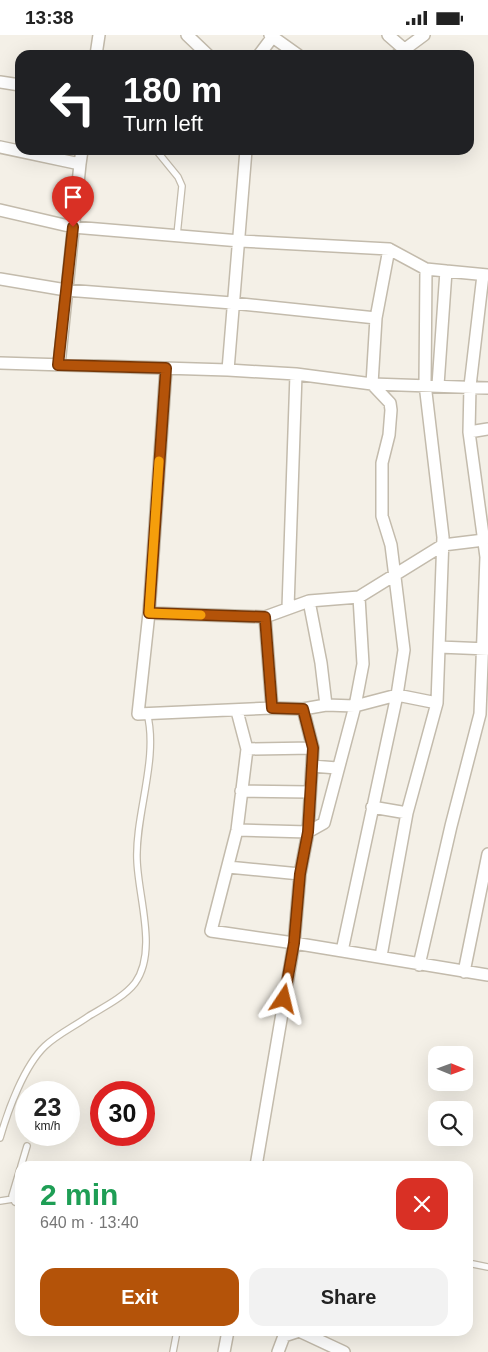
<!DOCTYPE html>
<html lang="en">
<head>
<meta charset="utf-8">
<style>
	body { margin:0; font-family:Arial,sans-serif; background:#f2f2f2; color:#222; height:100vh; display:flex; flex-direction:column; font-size:19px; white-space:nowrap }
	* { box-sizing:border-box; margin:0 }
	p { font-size:16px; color:#767676 }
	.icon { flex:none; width:28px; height:28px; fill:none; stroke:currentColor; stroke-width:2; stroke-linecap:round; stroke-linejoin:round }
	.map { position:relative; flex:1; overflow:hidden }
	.details { position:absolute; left:15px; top:1126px; width:458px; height:175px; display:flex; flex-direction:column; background:#fff; border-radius:15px; box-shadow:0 5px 20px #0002 }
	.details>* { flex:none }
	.hud { position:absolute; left:15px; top:15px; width:459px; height:105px; border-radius:15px; box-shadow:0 5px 20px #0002; background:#202124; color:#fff; overflow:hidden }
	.needle { width:32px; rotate:91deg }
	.controls { position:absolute; left:428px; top:1011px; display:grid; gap:10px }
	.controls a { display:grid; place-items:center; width:45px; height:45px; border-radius:10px; background:#fff; box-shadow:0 5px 20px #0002; font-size:25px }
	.speed { position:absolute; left:15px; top:1046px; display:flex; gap:10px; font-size:25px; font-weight:700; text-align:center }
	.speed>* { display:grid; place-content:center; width:65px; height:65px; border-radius:50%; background:#fff; box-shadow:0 5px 20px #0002; line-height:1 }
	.speed small { font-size:12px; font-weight:400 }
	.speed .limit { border:8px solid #d22; background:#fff; color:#111 }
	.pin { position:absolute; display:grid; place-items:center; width:42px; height:42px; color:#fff; margin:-51px -21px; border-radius:50% 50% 50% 0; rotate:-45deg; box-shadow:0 0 5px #0007 }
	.pin .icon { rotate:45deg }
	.me { position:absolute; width:55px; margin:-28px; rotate:10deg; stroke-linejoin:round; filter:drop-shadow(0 0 4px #0008) }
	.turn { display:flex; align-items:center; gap:18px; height:105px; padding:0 25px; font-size:22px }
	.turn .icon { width:65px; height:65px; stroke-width:2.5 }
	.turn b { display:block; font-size:35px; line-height:42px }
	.round { display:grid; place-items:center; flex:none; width:52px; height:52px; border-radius:15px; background:#f2f2f2 }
	.head { display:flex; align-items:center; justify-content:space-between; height:85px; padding:0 25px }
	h1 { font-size:30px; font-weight:600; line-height:38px; color:#1e9e55 }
	.cta { display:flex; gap:10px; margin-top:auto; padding:10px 25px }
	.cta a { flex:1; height:58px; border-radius:15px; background:#b45309; color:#fff; font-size:20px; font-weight:600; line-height:58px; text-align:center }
	.cta a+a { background:#f2f2f2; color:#222 }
	.status { display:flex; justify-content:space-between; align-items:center; height:35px; padding:0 25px; background:#fff; direction:ltr }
	.status svg { height:14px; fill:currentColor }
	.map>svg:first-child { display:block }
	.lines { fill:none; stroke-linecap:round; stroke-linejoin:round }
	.lane-casing { stroke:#c3bbac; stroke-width:8 }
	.street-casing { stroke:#c3bbac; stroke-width:14 }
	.lane { stroke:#fff; stroke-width:5.5 }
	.street { stroke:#fff; stroke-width:11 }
	.route-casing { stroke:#753606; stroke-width:12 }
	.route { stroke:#b45309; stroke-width:9 }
	.slow { stroke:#f59e0b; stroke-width:9 }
</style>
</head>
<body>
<div class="status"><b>13:38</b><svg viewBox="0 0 49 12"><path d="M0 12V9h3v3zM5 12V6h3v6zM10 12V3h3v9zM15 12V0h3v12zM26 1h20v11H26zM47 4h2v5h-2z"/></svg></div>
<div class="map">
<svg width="488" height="1317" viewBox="0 0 488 1317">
	<rect width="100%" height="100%" fill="#f4f0e7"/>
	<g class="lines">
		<defs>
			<path id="lane" d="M156,115L178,142L182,151L177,200
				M0,1103C8,1075 24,1031 45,1011C58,999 75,991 89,981C104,972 124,962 135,948C158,916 138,862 137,825C135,780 159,723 147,678
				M21,1131L27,1111
				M20,1134L12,1161L15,1167L20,1169
				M0,1166L13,1164
				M468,1228L488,1232
				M173,1317L177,1296"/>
			<path id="street" d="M187,0L208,20
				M270,0L298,20
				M388,0L404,14
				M96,20L99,0
				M259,20L274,0
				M397,20L424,0
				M0,47L20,50
				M0,112L80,129L59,330
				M80,129L82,115
				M0,175L73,192L240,206L389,214L426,234
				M446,236L488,240
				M0,244L66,255L232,268L376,283
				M0,328L228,335L296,339L372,349L488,353
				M166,333L149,578L138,679L272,673
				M228,335L246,115
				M469,397L488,394
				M309,566L359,562L443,510L484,505
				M288,573L296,339
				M149,578L265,582
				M439,612L488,614
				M437,668L397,660L355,671L326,670L303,674L313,713L308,797L300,839L294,908L488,940
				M303,674L272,673L265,582L309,566L321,628L326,670
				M237,676L247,714L237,795L211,896L294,908L256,1131
				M247,714L313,713
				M312,731L337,733
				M241,756L309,757
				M372,772L407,778
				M237,795L308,797L324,788L355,671L363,629L359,562
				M228,832L300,839
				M342,916L397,660L404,615L391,510L382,481V428L389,400L391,375L390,368L372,349L376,283L389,214
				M381,921L407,778L437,668L443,502L425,349L426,234L446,236L438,350
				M419,930L451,791L480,679L486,522L469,397L470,351L483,240
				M464,937L488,819
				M224,1317L228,1296
				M278,1317L284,1301L299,1296L344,1317"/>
		</defs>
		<use href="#lane" class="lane-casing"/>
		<use href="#street" class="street-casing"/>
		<use href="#lane" class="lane"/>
		<use href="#street" class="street"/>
	</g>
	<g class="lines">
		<defs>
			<path id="route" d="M73,192L58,330L166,333L149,578L265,582L272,673L303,674L313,713L312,731L308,797L300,839L294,908L284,964"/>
		</defs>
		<use href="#route" class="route-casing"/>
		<use href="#route" class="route"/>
		<path class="slow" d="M159,426L149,578L201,580"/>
	</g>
</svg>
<div class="controls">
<a><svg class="needle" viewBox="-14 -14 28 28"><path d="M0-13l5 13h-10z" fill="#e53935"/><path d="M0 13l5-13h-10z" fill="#767676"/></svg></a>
<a><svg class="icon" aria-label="search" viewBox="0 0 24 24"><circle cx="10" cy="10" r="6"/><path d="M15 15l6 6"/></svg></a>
</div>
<div class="speed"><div>23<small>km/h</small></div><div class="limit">30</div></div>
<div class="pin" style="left:73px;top:192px;background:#d93025"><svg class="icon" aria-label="arrive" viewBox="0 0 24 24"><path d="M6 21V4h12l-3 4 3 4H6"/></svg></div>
<svg class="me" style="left:284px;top:964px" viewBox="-20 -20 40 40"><path d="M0-17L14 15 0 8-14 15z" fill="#b45309" stroke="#fff" stroke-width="4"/></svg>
<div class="hud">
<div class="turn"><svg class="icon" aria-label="left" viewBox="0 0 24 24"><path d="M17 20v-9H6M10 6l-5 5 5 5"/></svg><div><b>180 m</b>Turn left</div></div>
</div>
<section class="details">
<div class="head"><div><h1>2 min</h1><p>640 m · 13:40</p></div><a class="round" style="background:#d93025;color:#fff"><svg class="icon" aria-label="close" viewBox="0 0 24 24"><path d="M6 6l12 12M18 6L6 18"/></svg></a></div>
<div class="cta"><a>Exit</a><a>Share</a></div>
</section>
</div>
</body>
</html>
